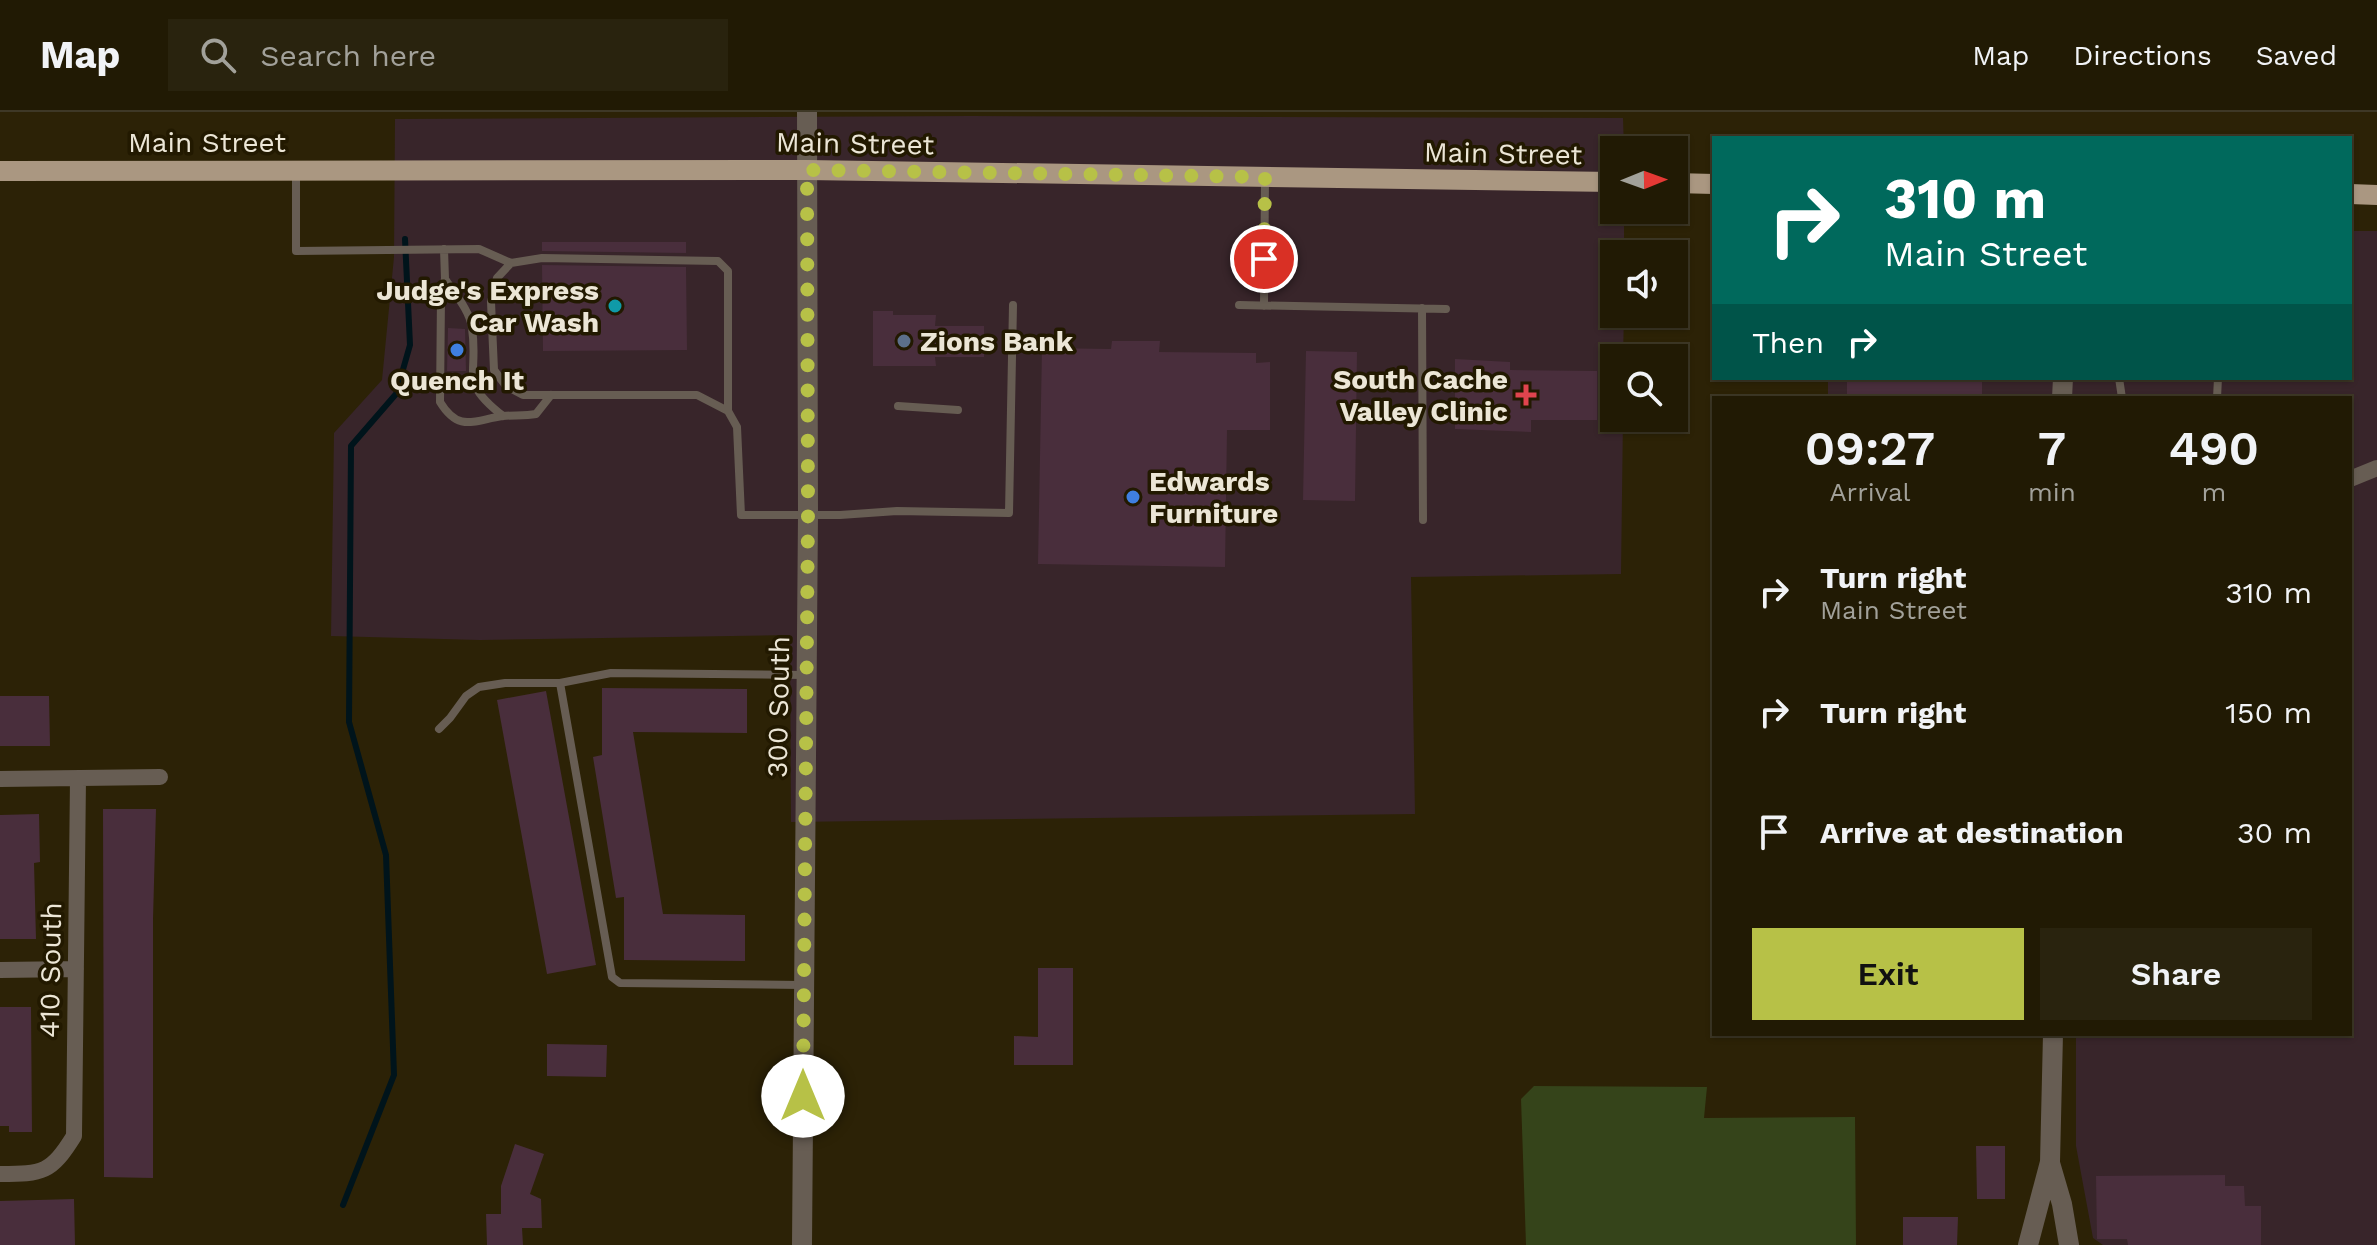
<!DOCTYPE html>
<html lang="en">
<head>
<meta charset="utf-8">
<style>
	body { margin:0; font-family:"Work Sans",sans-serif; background:#29230e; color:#f1f3f6; height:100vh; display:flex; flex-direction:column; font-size:30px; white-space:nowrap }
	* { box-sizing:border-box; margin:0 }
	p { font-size:26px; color:#a2a19a }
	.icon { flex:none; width:44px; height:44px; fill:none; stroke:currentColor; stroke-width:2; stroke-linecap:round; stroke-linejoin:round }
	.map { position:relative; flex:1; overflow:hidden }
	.sheet { position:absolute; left:1712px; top:284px; width:640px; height:640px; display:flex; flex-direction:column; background:#211a04; border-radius:0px; box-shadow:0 2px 6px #0004,0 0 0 2px #3e3826 }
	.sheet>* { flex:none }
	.guide { position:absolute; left:1712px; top:24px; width:640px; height:244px; border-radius:0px; box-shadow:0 2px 6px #0004,0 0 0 2px #3e3826; background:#00695c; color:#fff; overflow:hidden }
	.needle { width:52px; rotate:89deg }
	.controls { position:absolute; left:1600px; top:24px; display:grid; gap:16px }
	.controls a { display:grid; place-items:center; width:88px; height:88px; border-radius:0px; background:#211a04; box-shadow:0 2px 6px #0004,0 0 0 2px #3e3826; font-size:40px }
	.pin { position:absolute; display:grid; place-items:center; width:68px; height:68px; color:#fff; margin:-34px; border:4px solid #fff; border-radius:50%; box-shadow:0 2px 8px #0007 }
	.me { position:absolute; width:88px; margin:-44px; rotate:0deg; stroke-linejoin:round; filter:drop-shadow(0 0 6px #0008) }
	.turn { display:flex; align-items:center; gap:28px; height:168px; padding:0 40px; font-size:36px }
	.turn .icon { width:104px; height:104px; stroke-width:2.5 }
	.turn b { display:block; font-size:56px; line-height:68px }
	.then { display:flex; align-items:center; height:76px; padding:0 40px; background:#0003; gap:16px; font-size:30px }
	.eta { display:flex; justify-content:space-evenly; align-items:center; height:136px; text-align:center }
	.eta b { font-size:48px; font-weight:600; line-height:56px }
	.cta { display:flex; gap:16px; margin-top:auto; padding:16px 40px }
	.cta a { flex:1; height:92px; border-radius:0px; background:#b7c147; color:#111; font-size:32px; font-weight:600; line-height:92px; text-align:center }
	.cta a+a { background:#29230e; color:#f1f3f6 }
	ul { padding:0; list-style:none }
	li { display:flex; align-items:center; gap:24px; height:120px; padding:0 40px }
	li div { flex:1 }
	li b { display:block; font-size:30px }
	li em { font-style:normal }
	header { display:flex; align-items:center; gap:48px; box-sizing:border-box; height:112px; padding:0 40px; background:#211a04; border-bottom:2px solid #3e3826 }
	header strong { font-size:38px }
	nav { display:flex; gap:44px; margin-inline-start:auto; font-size:28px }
	.search { width:560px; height:72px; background:#29230e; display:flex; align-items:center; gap:20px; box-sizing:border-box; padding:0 28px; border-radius:0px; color:#a2a19a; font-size:30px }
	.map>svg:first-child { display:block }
	.commercial { fill:#38252a }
	.green { fill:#35441a }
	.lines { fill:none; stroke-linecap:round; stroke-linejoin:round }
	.stream { stroke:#00141b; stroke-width:6 }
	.building { fill:#492e3c }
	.service { stroke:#675d53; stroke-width:8 }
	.minor { stroke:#675d53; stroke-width:16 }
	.tertiary { stroke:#675d53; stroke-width:20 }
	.primary { stroke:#aa9781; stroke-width:20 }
	.route { stroke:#b7c147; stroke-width:14; stroke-dasharray:0 25.2 }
	.culture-dot { fill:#0f9aa8; stroke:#221900; stroke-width:3 }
	.service-dot { fill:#5c6f8a; stroke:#221900; stroke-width:3 }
	.shop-dot { fill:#3f7fe0; stroke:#221900; stroke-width:3 }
	.health-dot { fill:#e0444e; stroke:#221900; stroke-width:3 }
	.labels { text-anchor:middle; stroke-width:7; stroke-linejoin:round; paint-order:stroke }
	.street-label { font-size:28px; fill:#ece6d6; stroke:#221900 }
	.poi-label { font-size:28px; font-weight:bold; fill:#ece6d6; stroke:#221900; text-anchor:end }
</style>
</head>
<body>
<header>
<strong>Map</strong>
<div class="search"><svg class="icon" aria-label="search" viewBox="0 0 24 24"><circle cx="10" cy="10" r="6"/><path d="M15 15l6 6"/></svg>Search here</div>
<nav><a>Map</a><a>Directions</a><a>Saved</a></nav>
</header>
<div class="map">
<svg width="2377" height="1133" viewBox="0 0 2377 1133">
	<rect width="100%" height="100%" fill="#2c2206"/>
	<path class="commercial" d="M971,4L1623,6L1624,38H1614V98H1624V142H1614V202H1624L1623,246H1614V306H1623L1621,462L1411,465L1415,702L791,710L790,523L480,528L331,524L334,321L382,268L394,145L395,7Z
		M2350,119H2377V1133H2103L2093,1126L2076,1034V922H2350V286H1828V266H2350Z"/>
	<path class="green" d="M1534,974L1707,975L1704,1006L1855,1005L1856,1133H1526L1521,987Z"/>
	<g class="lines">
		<path class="stream" d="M343,1093L394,963L386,743L349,610L351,334L396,282L410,233L405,127"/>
	</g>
	<path class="building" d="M542,130H686V141L542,139Z
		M542,153L686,155L687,238L543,239Z
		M873,199H893V203H936L935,214H984V245H935L936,254H873Z
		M448,216L465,217L466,259H447Z
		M1112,229H1160L1159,240L1256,241V251L1270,250V318H1227L1225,455L1038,452L1042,236L1111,237Z
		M1306,239L1357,240L1355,389L1303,388Z
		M1455,247L1510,250V258L1597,259V308H1531V320L1455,317Z
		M1847,266H1982V284H1847Z
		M602,576L747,577V621L633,620L663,802L745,803V849L624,848V785L616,786L593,645L602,643Z
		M546,579L596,853L547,862L497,588Z
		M0,584H49L50,634H0Z
		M103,697H156L153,807V1066L104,1065Z
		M39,702L40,750L34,751L36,827H0V703Z
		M1038,856H1073V953H1014V924L1038,925Z
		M0,895H31L32,1020H9V1014H0Z
		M547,932L607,933L606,965L547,964Z
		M515,1032L544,1042L530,1082L541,1087L542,1116H522L523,1133H487L486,1102H501V1074Z
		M1976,1034H2005V1087H1977Z
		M2225,1063V1074H2244L2245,1094H2261V1133H2128L2127,1127H2097L2096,1064Z
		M74,1087L75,1133H0V1089Z
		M1903,1105H1958L1957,1133H1903Z"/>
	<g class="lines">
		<path class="service" d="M296,61V139L479,137L511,151
			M444,137L445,167L441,184L440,290C459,321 474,308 503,304C514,303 525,304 536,302L551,283
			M445,167C455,182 470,199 472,216C479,264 458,269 503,304
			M1239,193L1446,197
			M1264,194L1265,66
			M1422,196L1423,408
			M2119,266L2122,286
			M2217,286L2218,266
			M898,294L958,298
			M728,299V159L718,149L542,146L511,151L497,166L491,190L494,258L506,274L523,283H697L728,299L737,315L741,403H840L897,399L1009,401L1013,193
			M560,571L612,865L620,871L802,873
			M439,617L450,606L466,584L479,575L505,571H560L611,561L805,563"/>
		<path class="minor" d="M2350,367L2377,356
			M0,667L160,665
			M0,858L76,857
			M0,1062C43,1062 51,1061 74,1024L78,667"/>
		<path class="tertiary" d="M2062,286L2063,266
			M2050,1051L2062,1092L2069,1133
			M802,1133L808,402L807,0
			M2028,1133L2050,1050L2053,922"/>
		<path class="primary" d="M0,59L807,58L1614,70
			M1674,71L1714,72
			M2350,82L2377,83"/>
	</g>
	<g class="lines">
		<path class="route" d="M803,984L808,402L807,58L1265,65L1264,147"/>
	</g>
	<circle class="culture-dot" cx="615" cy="194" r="8"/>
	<circle class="service-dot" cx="904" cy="229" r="8"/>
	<g class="shop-dot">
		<circle cx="457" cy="238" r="8"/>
		<circle cx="1133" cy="385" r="8"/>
	</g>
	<path class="health-dot" d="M1522 271h8v8h8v8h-8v8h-8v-8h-8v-8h8z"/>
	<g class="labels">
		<g class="street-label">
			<text x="207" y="40">Main Street</text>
			<text transform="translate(855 31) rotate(1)" y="10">Main Street</text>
			<text transform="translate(1503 41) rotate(1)" y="10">Main Street</text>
			<text transform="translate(778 595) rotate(-89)" y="10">300 South</text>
			<text transform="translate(50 858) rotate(-89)" y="10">410 South</text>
		</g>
		<g class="poi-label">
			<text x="599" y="188">Judge's Express<tspan x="599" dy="32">Car Wash</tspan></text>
			<text x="920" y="239" text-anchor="start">Zions Bank</text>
			<text x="1508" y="277">South Cache<tspan x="1508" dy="32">Valley Clinic</tspan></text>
			<text x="457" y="278" text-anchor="middle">Quench It</text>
			<text x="1149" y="379" text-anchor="start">Edwards<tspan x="1149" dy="32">Furniture</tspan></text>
		</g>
	</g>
</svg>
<div class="controls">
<a><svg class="needle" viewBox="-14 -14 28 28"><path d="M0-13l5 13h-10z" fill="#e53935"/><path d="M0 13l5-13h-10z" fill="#a2a19a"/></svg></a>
<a><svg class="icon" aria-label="sound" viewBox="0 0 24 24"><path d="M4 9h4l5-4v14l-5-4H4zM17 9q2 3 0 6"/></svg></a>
<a><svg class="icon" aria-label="search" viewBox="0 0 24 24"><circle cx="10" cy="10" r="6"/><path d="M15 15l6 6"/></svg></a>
</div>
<div class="pin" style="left:1264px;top:147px;background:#d93025"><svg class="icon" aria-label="arrive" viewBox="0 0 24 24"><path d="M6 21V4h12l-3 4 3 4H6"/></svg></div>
<svg class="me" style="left:803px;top:984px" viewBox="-20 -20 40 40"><circle r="19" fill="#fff"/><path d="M0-13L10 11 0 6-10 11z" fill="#b7c147"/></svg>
<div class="guide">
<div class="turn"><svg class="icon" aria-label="right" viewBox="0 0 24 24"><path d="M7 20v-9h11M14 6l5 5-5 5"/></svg><div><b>310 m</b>Main Street</div></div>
<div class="then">Then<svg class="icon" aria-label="right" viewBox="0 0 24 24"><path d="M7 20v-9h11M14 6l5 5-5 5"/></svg></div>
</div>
<section class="sheet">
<div class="eta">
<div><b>09:27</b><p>Arrival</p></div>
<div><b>7</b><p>min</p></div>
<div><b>490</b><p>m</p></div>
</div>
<ul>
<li><svg class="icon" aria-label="right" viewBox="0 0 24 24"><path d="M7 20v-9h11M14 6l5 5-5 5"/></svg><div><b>Turn right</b><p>Main Street</p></div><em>310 m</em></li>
<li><svg class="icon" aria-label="right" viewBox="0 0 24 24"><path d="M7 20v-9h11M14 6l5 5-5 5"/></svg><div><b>Turn right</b></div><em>150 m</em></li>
<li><svg class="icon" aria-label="arrive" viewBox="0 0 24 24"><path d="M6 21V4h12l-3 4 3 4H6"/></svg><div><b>Arrive at destination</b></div><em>30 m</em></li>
</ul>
<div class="cta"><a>Exit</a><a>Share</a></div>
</section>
</div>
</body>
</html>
